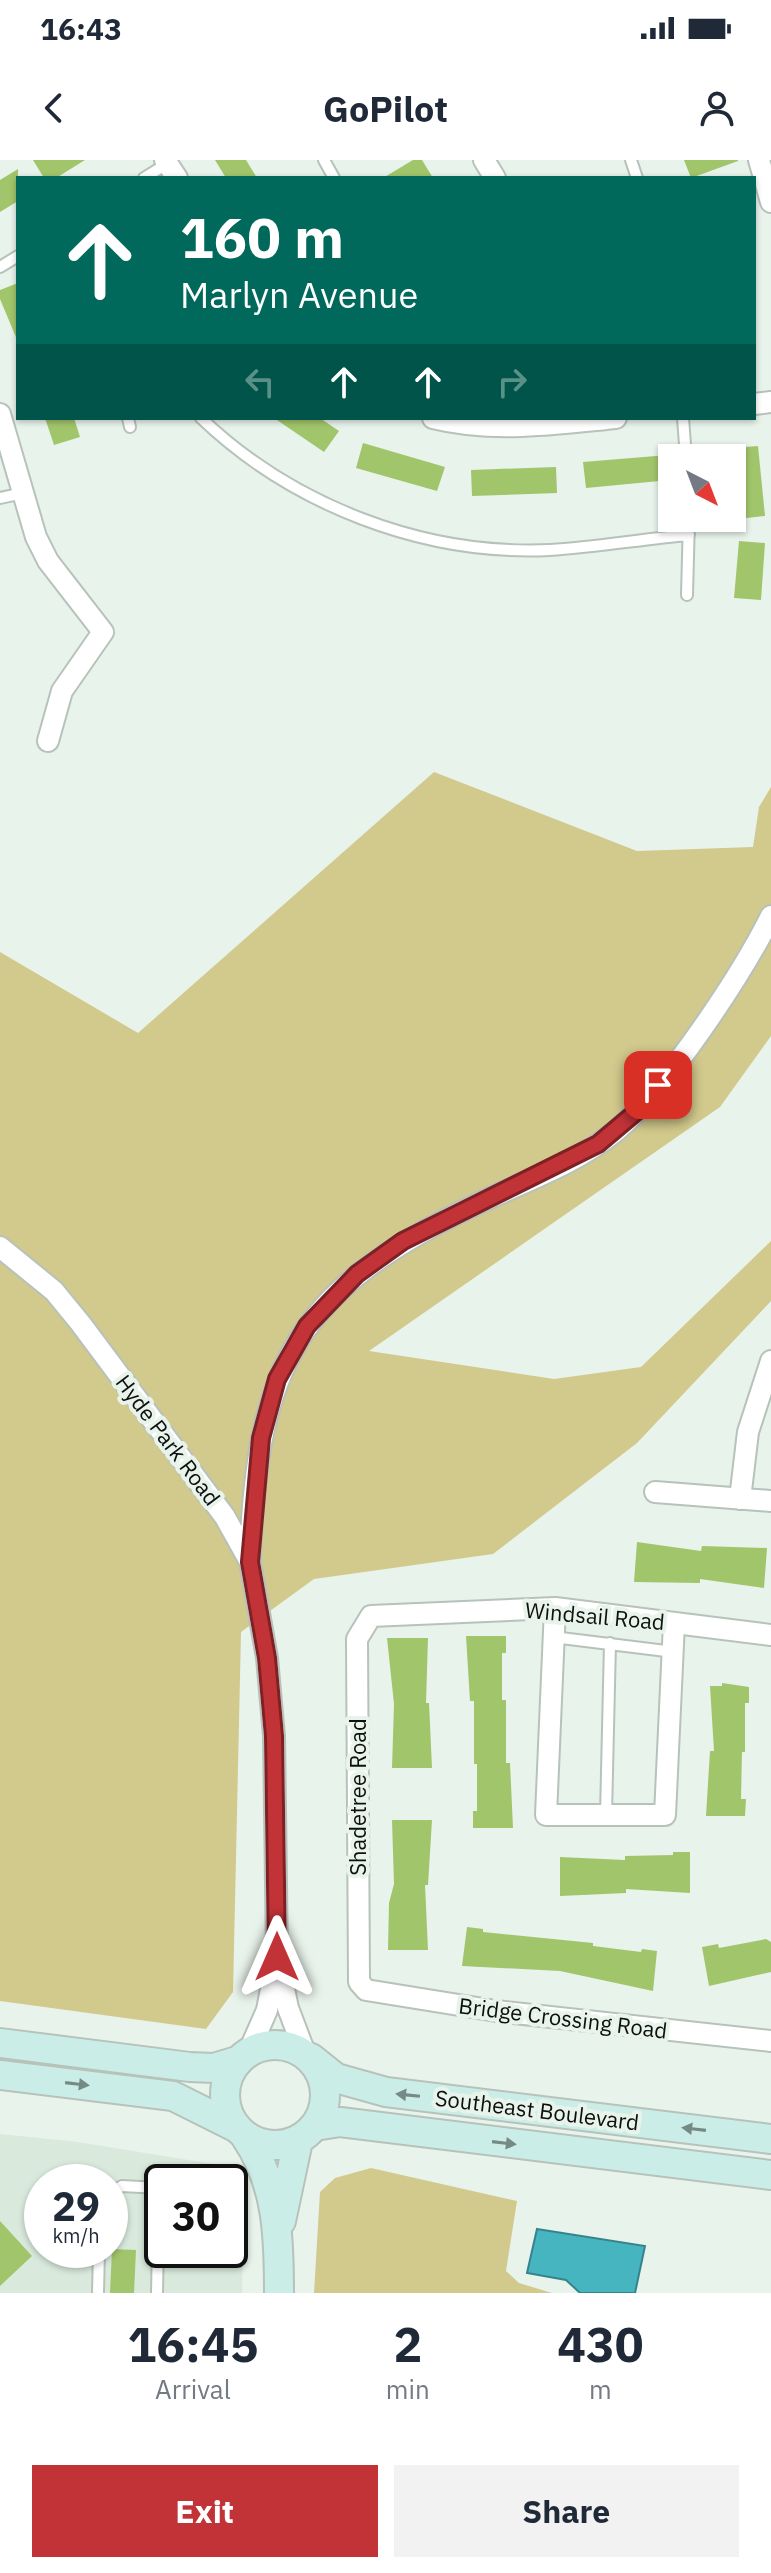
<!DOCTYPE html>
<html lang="en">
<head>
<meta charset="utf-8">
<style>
	body { margin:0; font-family:"IBM Plex Sans",sans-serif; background:#f2f2f3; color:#1f2937; height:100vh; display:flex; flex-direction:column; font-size:30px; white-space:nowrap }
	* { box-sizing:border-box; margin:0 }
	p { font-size:26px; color:#747a83 }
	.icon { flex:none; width:44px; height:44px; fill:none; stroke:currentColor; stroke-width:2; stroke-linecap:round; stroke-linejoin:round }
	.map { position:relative; height:2133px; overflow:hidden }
	.details { display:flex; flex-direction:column; background:#fff; flex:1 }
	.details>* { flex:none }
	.hud { position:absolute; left:16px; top:16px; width:740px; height:244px; border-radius:0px; box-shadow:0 2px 6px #0004; background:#00695c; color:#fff; overflow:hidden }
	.needle { width:52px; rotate:138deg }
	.fabs { position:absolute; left:658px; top:284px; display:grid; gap:16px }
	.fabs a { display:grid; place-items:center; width:88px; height:88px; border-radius:0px; background:#fff; box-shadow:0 2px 6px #0004; font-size:40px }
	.speed { position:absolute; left:24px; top:2004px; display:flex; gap:16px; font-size:40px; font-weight:700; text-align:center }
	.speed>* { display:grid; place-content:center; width:104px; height:104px; border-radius:50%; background:#fff; box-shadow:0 2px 6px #0004; line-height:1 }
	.speed small { font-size:20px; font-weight:400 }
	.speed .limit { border:4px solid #111; border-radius:12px; background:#fff; color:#111 }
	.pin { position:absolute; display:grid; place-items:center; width:68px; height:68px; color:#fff; margin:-34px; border-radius:16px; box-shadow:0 4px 12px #0006 }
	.me { position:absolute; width:88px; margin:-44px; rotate:0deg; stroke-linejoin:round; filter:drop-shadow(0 0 6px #0008) }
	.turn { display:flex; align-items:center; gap:28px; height:168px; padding:0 32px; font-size:36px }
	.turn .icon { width:104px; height:104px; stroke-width:2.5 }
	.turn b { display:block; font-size:56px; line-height:68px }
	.lanes { display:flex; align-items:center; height:76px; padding:0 32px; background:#0003; justify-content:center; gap:40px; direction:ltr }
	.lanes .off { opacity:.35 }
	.eta { display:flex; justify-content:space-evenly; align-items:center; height:136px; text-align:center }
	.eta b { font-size:48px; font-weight:700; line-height:56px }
	.cta { display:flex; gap:16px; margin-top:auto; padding:16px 32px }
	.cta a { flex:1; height:92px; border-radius:0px; background:#c23338; color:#fff; font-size:32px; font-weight:700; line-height:92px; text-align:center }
	.cta a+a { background:#f2f2f3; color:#1f2937 }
	.status { display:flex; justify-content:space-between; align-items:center; height:56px; padding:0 40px; background:#fff; direction:ltr }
	.status svg { height:22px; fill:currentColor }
	header { display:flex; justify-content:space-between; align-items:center; height:104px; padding:0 32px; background:#fff; font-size:36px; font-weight:700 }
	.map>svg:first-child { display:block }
	.built { fill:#d9eadd; fill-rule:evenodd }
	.green { fill:#d2c98c }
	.water { fill:#47b5c0; stroke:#36848b; stroke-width:2 }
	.building { fill:#a1c56b }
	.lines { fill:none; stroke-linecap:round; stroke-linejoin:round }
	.lane-casing { stroke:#b7c2ba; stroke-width:14 }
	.street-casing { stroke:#b7c2ba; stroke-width:24 }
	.secondary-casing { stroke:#b7c2ba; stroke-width:32 }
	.lane { stroke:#fff; stroke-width:10 }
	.street { stroke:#fff; stroke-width:20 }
	.secondary { stroke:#caeee7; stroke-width:28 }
	.oneway { fill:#758a85 }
	.route-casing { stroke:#7e2124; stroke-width:20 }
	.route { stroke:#c23338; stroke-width:14 }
	.labels { text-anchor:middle; stroke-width:8; stroke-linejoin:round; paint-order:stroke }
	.street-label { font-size:22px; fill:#0d100e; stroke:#e8f3eb }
</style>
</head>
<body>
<div class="status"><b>16:43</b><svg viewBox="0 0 49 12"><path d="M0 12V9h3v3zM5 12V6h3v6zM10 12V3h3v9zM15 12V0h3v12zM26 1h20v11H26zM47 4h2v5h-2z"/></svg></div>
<header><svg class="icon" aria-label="back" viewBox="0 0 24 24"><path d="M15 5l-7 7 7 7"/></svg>GoPilot<svg class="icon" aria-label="person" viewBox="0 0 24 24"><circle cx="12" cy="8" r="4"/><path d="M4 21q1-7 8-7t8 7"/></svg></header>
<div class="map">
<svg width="771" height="2133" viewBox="0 0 771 2133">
	<rect width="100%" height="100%" fill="#e8f3eb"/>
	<path class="built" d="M0,1974L78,1982L219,2005L245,2024L242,2133H0ZM42,2022H110V2090H42ZM162,2022H230V2090H162Z"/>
	<path class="green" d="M434,612L637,691L753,687L759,647L771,627V876L720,947L369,1191L554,1219L641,1207L771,1081V1141L637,1283L493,1394L314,1419L241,1472L233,1832L206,1869L0,1841V792L138,873Z
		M371,2008L517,2041L506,2111L519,2123L552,2133H314L320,2032L335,2018Z"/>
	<path class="water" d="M537,2069L645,2086L635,2133H580L566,2120L527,2113Z"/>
	<path class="building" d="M33,0H85L56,18H44Z
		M215,0H246L257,18H226Z
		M413,0H422L433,18H383Z
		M684,0H738V1L691,18Z
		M18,9V41L0,52V20Z
		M18,123V182L0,139V130Z
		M45,258H74L80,277L54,285Z
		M274,258H320L339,271L324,292Z
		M363,283L445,307L437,331L356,308Z
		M758,286L765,356L738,359L731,288Z
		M668,295L670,320L586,328L583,302Z
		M556,307L557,333L472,336L471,310Z
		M739,381L765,383L761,440L734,438Z
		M637,1382L701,1391L702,1386L767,1388L764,1428L700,1419V1423L634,1422Z
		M466,1476H506V1493H502V1540H506V1603H510L513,1668H473V1651H477V1604H474V1541H470Z
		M387,1478H428L426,1543H429L432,1608H392L394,1544Z
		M722,1523L749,1527V1543H745V1592H742L741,1639H746L745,1656H706L710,1591H714L710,1526H722Z
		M392,1660H432L428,1725H425L428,1790H388L389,1743L394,1724Z
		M673,1692H690V1733L626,1729V1733L560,1736V1697L625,1700V1696L673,1695Z
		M467,1767L483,1769V1772L593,1783V1786L641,1792L642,1789L657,1791L653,1831L560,1811L462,1806Z
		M766,1779L771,1782V1812L709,1826L702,1787L718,1784L719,1788Z
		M0,2061L32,2096L0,2126Z
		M112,2089L136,2090L134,2133H110Z"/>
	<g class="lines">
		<defs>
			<path id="lane" d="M324,0L334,18
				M631,0L637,18
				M144,18L170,2
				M0,107L18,96
				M128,258L130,267
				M201,258C292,345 423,396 550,390C596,387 643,379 689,375
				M683,258L686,298
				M0,338L23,333
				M687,435L689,358
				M553,1477L674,1492
				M606,1655L610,1483
				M110,2033L122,2026L159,2028L157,2133
				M98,2133L99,2090"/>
			<path id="street" d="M165,0L177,18
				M484,0L495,18
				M759,0L771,42
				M754,244L771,242
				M0,254L36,377L48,401L103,472L62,531L48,581
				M433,258C493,273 555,264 616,258
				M0,1087L54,1131L81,1164L225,1357L250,1402L267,1498L274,1576L277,1797L267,1850L249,1891
				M655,1332L771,1341
				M740,1339L748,1272L771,1201
				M250,1398C257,1203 298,1129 477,1044C523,1022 576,1004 616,971C666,929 741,816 771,756
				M555,1448L546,1655H665L674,1463
				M771,1475L555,1448L371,1456L357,1479L359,1822L366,1830L496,1851L771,1881
				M279,1805L288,1848L305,1893"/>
			<path id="secondary" d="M0,1883L190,1907L214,1908L237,1901
				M225 1935a50 50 0 1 1 100 0a50 50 0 1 1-100 0Z
				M311,1898L336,1918L386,1932L771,1979
				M0,1915L173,1936L237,1968
				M315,1966L340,1962L771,2015
				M245,1976C278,2024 279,2077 279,2133
				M281,2061L298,1981"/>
		</defs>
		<use href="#lane" class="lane-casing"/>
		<use href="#street" class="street-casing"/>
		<use href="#secondary" class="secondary-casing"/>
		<use href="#lane" class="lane"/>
		<use href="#street" class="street"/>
		<use href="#secondary" class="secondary"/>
	</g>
	<defs><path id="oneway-solid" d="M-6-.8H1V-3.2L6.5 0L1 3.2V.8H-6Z" transform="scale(2)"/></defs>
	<g class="oneway">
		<use href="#oneway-solid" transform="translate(77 1924) rotate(7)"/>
		<use href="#oneway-solid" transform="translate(408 1935) rotate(-174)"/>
		<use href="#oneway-solid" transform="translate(694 1969) rotate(-173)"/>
		<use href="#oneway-solid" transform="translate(504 1983) rotate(7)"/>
	</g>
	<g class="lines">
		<defs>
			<path id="route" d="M277,1797L274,1576L267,1498L250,1402L261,1278L277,1219L307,1166L357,1114L403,1081L598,984L636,952L658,925"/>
		</defs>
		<use href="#route" class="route-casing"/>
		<use href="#route" class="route"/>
	</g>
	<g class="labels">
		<g class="street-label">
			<text transform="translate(168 1280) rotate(53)" y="8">Hyde Park Road</text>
			<text transform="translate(595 1456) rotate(5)" y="8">Windsail Road</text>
			<text transform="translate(358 1637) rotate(-90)" y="8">Shadetree Road</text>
			<text transform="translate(563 1858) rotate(7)" y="8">Bridge Crossing Road</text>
			<text transform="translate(537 1950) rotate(7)" y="8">Southeast Boulevard</text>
		</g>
	</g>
</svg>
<div class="fabs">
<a><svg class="needle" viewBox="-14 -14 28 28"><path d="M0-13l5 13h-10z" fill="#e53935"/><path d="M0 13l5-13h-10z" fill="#747a83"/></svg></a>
</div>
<div class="speed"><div>29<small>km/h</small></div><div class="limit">30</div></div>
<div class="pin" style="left:658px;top:925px;background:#d93025"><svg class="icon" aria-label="arrive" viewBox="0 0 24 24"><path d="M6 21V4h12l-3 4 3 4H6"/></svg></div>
<svg class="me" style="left:277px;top:1797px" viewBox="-20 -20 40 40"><path d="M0-17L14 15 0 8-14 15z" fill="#c23338" stroke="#fff" stroke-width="4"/></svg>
<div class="hud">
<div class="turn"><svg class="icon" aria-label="ahead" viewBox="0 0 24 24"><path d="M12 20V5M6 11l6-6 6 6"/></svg><div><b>160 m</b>Marlyn Avenue</div></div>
<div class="lanes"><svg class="icon off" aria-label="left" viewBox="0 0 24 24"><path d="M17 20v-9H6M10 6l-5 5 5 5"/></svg><svg class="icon" aria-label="ahead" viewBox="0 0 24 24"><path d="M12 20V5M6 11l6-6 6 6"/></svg><svg class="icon" aria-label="ahead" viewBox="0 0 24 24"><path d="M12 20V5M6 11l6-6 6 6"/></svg><svg class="icon off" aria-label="right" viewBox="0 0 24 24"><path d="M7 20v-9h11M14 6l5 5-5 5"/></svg></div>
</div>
</div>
<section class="details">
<div class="eta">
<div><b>16:45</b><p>Arrival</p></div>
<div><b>2</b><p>min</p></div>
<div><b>430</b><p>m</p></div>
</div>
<div class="cta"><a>Exit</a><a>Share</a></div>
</section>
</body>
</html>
